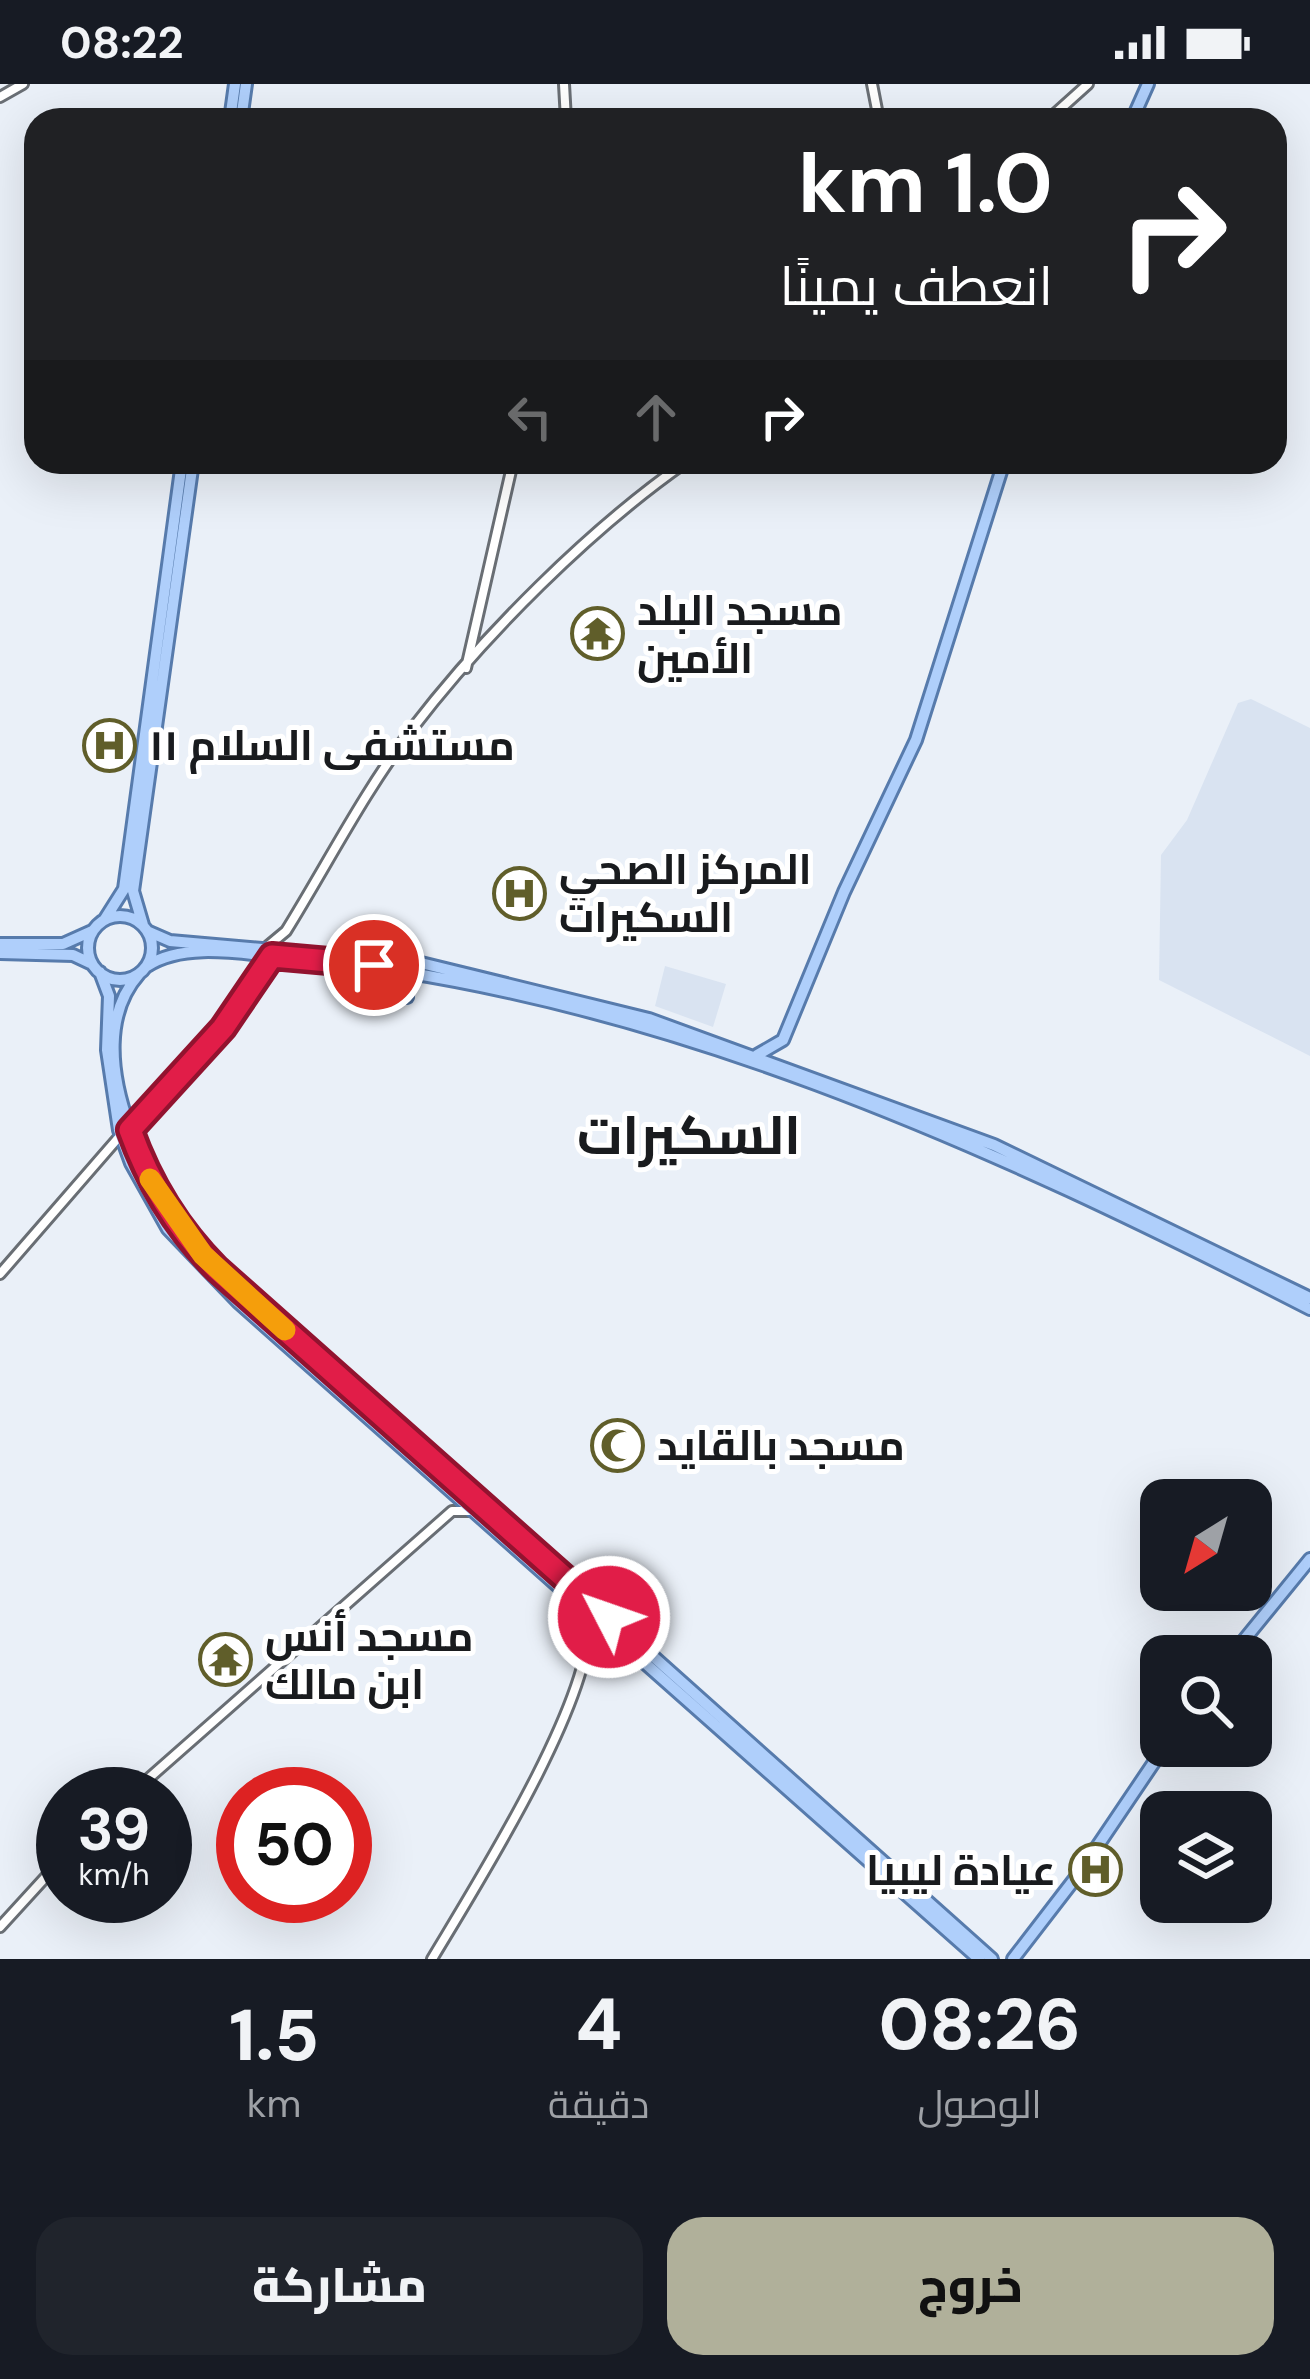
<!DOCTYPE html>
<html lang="ar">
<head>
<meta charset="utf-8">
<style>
	body { margin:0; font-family:"DM Sans",Cairo,sans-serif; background:#20242c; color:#f1f3f6; direction:rtl; height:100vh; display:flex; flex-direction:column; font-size:45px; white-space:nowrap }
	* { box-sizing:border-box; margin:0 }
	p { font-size:39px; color:#9ea1a6 }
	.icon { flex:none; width:66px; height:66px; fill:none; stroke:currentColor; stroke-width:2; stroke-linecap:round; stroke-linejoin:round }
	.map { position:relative; height:1875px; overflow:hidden; direction:ltr }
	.panel { display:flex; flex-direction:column; background:#171b24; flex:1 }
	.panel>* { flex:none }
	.guide { position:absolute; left:24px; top:24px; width:1263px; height:366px; border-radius:36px; box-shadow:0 12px 48px #0002; direction:rtl; background:#202124; color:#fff; overflow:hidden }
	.needle { width:78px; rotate:217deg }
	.buttons { position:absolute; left:1140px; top:1395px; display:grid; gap:24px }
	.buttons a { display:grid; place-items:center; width:132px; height:132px; border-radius:24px; background:#171b24; box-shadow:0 12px 48px #0002; font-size:60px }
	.speed { position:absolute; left:36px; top:1683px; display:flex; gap:24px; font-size:60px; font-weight:700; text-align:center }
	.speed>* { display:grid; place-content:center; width:156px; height:156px; border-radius:50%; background:#171b24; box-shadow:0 12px 48px #0002; line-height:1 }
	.speed small { font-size:30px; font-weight:400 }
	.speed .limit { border:18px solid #d22; background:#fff; color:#111 }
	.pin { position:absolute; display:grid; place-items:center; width:102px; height:102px; color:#fff; margin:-51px; border:6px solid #fff; border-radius:50%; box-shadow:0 3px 12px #0007 }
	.me { position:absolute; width:132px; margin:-66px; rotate:311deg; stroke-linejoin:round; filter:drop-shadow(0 0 9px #0008) }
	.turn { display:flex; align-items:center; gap:42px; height:252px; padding:0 36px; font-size:54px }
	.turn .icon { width:156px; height:156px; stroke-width:2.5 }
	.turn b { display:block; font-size:84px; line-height:102px }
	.lanes { display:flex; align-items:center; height:114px; padding:0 36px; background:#0003; justify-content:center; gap:60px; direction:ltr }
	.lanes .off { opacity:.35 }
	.eta { display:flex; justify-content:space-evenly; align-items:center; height:204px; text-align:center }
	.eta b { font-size:72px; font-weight:800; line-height:84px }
	.primary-button { display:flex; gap:24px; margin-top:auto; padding:24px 36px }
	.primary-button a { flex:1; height:138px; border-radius:36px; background:#b0b09a; color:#111; font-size:48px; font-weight:800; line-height:138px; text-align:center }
	.primary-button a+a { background:#20242c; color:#f1f3f6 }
	.status { display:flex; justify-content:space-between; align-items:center; height:84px; padding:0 60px; background:#171b24; direction:ltr }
	.status svg { height:33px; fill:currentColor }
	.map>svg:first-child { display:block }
	.built { fill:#d9e3f1 }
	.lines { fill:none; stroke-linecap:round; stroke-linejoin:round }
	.minor-casing { stroke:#696e74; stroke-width:14 }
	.major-casing { stroke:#577bac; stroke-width:16 }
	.minor { stroke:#fff; stroke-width:8 }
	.major { stroke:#afcffb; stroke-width:10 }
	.route-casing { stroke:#92132f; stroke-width:30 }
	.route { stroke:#e11d48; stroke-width:21 }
	.slow { stroke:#f59e0b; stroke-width:21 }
	.labels { text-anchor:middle; stroke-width:10; stroke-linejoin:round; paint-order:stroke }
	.poi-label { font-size:42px; font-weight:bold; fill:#191b1e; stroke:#fff; text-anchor:start }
	.district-label { font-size:54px; font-weight:bold; fill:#191b1e; stroke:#fff }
</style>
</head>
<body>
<div class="status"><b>08:22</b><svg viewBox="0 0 49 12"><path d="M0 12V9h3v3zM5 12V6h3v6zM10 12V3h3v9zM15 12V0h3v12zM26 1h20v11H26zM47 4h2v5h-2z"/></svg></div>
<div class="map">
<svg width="1310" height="1875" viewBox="0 0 1310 1875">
	<rect width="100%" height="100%" fill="#eaf0f8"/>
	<path class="built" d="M1251,615L1310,644V972L1159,896L1161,771L1187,736L1238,619Z
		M665,882L726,900L713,943L655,922Z"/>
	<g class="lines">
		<defs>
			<path id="minor" d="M564,0L566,36
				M872,0L879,36
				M0,13L23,0
				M1048,36L1088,0
				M466,584L513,378
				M268,862L286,847C328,779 364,708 412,645C484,551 590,445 686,378
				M130,1046L223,945L272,872
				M0,1190L119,1053
				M131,1710L452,1427H472
				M0,1843L63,1774
				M432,1875C475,1803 592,1618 589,1537"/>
			<path id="major" d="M230,36L235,0
				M241,36L246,0
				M1132,36L1148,0
				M88 864a32 32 0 1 1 64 0a32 32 0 1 1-64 0Z
				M105,835L124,805L182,378
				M143,841L133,807L193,378
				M147,847L170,857L421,879L649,935L994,1061L1310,1214
				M0,860H63L92,847
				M0,869L73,871L90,879
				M147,882C185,857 245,870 289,874C647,904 995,1063 1310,1225
				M395,885L407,913
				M100,888L109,912L107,966L119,1046L131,1079L168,1145L238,1218L587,1528
				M139,890C70,968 157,1124 217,1185L594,1520
				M757,971L783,956L844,808L916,656L1004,378
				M587 1531a11 11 0 1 1 22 0a11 11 0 1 1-22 0Z
				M609,1533L992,1875
				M602,1541L979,1875
				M1231,1572L1310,1475
				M1013,1875L1080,1788L1165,1662"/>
		</defs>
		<use href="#minor" class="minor-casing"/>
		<use href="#major" class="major-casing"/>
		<use href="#minor" class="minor"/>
		<use href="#major" class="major"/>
	</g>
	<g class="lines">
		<defs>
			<path id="route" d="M374,881L272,872L223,944L130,1046C149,1099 177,1145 217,1185L567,1496L594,1520L607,1523L609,1533"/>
		</defs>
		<use href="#route" class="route-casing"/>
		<use href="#route" class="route"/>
		<path class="slow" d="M150,1095L203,1171L285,1246"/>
	</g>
	<defs>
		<symbol id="temple-ring" viewBox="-11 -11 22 22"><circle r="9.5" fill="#fff" stroke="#605e2a" stroke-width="1.5"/><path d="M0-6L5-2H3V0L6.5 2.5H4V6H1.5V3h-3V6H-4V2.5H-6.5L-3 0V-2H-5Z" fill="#605e2a"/></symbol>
		<symbol id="hospital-ring" viewBox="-11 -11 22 22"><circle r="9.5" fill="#fff" stroke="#605e2a" stroke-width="1.5"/><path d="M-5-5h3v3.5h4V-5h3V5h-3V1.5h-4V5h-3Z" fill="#605e2a"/></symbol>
		<symbol id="mosque-ring" viewBox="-11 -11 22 22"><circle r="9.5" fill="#fff" stroke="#605e2a" stroke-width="1.5"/><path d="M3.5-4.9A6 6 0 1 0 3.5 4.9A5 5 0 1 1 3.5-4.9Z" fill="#605e2a"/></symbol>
	</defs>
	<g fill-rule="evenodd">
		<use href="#temple-ring" x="568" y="520" width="59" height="59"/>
		<use href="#hospital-ring" x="80" y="632" width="59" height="59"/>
		<use href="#hospital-ring" x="490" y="780" width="59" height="59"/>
		<use href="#mosque-ring" x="588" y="1332" width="59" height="59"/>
		<use href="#temple-ring" x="196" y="1546" width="59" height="59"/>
		<use href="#hospital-ring" x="1066" y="1756" width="59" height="59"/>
	</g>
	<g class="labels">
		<g class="poi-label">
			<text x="637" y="541">مسجد البلد<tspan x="637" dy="48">الأمين</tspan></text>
			<text x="149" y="676">مستشفى السلام ١١</text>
			<text x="559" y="800">المركز الصحي<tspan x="559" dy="48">السكيرات</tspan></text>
			<text x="657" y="1376">مسجد بالقايد</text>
			<text x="265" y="1567">مسجد أنس<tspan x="265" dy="48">ابن مالك</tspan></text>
			<text x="1056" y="1801" text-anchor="end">عيادة ليبيا</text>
		</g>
		<g class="district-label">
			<text x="689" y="1070">السكيرات</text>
		</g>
	</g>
</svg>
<div class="buttons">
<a><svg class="needle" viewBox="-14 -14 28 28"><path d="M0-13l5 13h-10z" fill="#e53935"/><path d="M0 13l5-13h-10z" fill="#9ea1a6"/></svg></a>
<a><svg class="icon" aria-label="search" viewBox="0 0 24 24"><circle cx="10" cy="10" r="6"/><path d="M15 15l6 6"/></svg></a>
<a><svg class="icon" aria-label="layers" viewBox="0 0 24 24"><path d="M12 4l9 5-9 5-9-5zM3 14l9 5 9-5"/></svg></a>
</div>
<div class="speed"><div>39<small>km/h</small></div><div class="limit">50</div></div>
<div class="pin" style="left:374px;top:881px;background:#d93025"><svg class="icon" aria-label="arrive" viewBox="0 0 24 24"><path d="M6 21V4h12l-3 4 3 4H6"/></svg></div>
<svg class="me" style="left:609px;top:1533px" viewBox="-20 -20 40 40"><circle r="17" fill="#e11d48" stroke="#fff" stroke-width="3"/><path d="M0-11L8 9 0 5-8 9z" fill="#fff"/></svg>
<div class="guide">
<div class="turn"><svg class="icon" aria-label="right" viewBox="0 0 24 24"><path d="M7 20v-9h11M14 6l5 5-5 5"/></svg><div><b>1.0 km</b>انعطف يمينًا</div></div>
<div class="lanes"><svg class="icon off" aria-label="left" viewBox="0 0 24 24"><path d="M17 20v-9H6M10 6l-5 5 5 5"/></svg><svg class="icon off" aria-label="ahead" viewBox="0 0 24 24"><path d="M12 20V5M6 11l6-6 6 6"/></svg><svg class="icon" aria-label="right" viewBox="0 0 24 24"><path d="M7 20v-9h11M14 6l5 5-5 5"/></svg></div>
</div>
</div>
<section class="panel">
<div class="eta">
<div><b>08:26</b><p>الوصول</p></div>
<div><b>4</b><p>دقيقة</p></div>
<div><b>1.5</b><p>km</p></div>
</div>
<div class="primary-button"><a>خروج</a><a>مشاركة</a></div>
</section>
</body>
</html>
